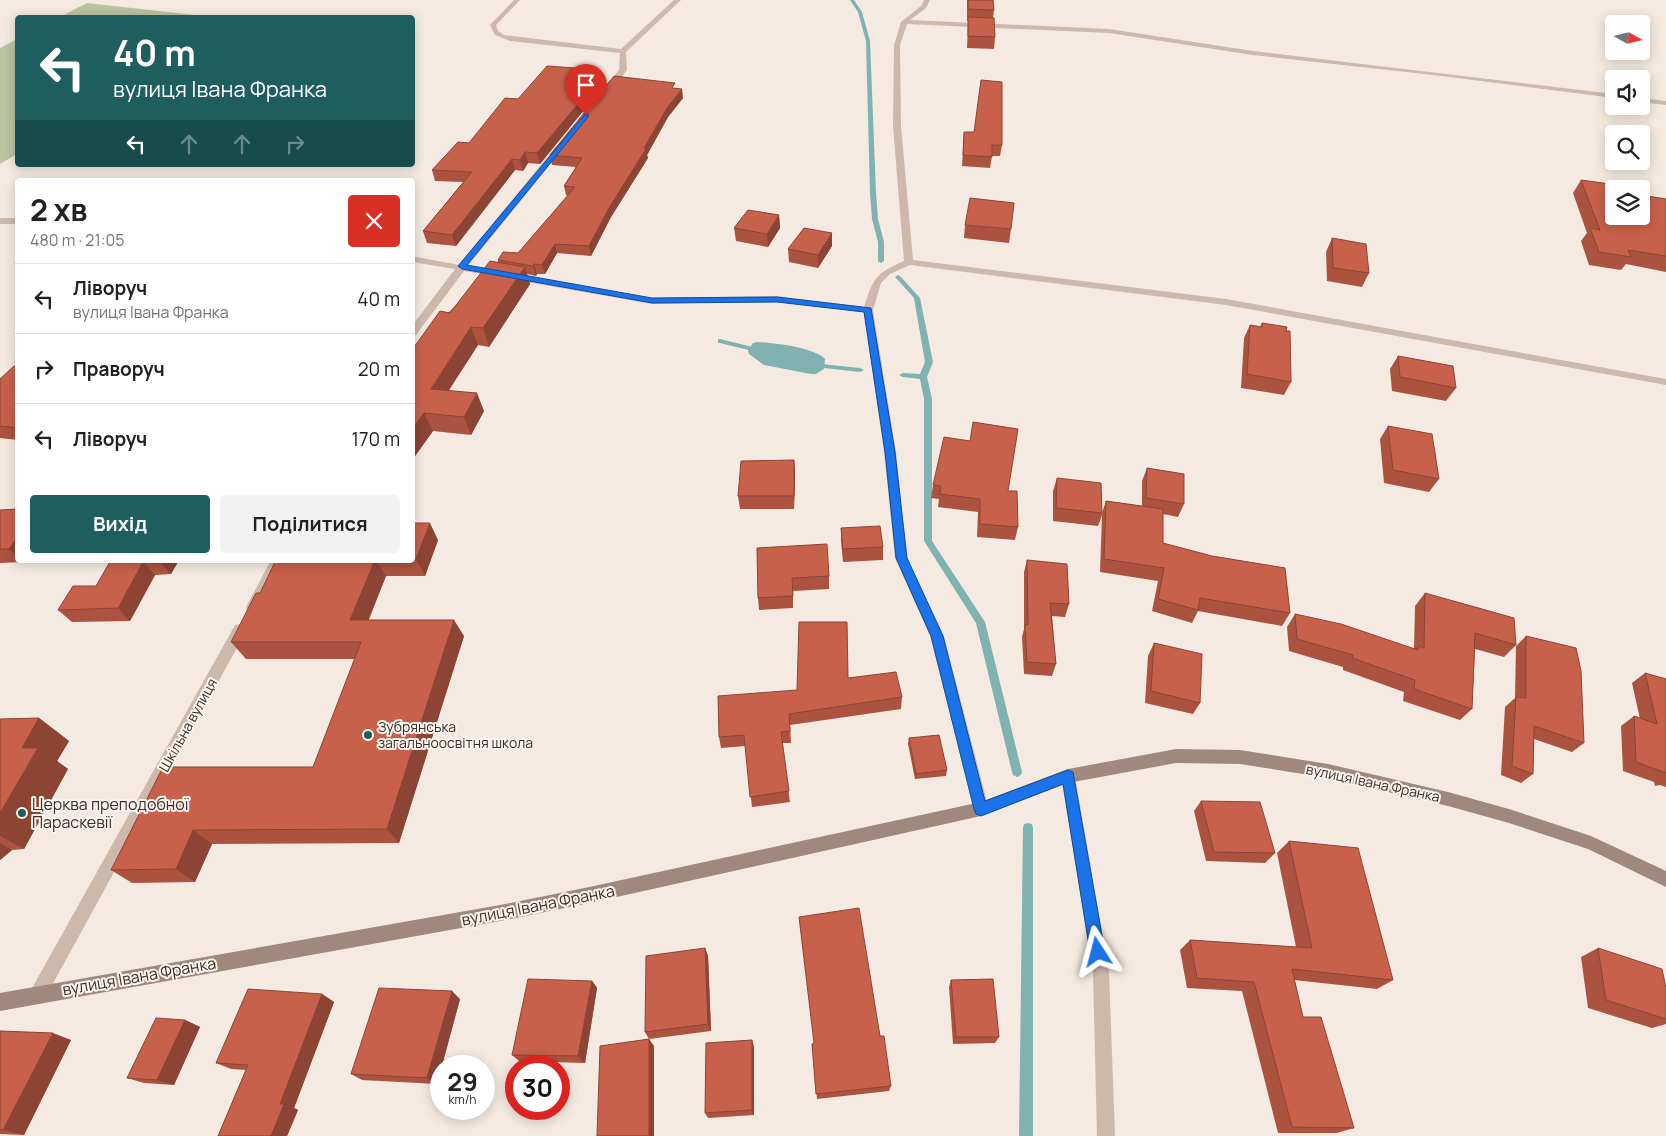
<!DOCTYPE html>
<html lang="uk">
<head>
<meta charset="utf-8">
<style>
	body { margin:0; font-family:Manrope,sans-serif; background:#f2f2f2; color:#202124; height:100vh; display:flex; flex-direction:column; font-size:19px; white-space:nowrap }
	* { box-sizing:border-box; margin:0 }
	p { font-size:16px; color:#757577 }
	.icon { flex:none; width:28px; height:28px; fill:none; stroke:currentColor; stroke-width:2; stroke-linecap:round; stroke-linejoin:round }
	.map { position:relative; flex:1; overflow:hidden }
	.panel { position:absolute; left:15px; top:178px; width:400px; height:385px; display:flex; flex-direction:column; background:#fff; border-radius:5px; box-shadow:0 2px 12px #0003 }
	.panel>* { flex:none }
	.hud { position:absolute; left:15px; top:15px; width:400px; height:152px; border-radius:5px; box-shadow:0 2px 12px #0003; background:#1f5e5e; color:#fff; overflow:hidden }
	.needle { width:32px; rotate:98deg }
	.fabs { position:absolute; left:1605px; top:15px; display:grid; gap:10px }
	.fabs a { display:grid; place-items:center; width:45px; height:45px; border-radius:5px; background:#fff; box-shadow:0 2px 12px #0003; font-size:25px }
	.speed { position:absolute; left:430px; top:1055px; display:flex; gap:10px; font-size:25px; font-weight:700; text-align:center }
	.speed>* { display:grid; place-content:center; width:65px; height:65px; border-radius:50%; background:#fff; box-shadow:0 2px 12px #0003; line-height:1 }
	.speed small { font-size:12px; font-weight:400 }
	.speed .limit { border:8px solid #d22; background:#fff; color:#111 }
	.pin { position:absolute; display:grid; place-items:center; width:42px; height:42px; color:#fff; margin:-51px -21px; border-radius:50% 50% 50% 0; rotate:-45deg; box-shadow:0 0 5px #0007 }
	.pin .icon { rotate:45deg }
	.me { position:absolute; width:55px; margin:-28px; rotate:351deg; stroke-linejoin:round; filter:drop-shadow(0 0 4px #0008) }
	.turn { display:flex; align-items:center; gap:18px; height:105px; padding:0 15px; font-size:22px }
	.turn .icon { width:65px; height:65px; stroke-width:2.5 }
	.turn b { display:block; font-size:35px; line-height:42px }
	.lanes { display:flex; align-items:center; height:48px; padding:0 15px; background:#0003; justify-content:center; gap:25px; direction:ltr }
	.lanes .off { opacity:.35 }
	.round { display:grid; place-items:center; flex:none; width:52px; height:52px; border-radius:5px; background:#f2f2f2 }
	.headline { display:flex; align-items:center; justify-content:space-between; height:85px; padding:0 15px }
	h1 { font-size:30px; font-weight:700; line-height:38px }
	.button { display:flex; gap:10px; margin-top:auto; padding:10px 15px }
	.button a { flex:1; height:58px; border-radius:5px; background:#1f5e5e; color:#fff; font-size:20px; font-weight:700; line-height:58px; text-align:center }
	.button a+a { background:#f2f2f2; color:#202124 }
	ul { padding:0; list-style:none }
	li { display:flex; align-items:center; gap:15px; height:70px; padding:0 15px; border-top:1px solid #e0e0e0 }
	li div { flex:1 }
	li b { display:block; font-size:19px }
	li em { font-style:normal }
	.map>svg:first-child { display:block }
	.green { fill:#bac4a0 }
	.water { fill:#7fb2b1 }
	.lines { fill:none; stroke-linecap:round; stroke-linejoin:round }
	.stream { fill:#7fb2b1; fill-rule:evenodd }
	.minor { fill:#cdb9ac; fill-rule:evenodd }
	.secondary { fill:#a1887d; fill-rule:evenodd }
	.wall { fill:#ac5340 }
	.shaded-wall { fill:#8c4434 }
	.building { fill:#c8614b; stroke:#8c4434 }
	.route { fill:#1a73e8; stroke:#114b97 }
	.poi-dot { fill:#1f5e5e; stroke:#fbf4ee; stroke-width:2 }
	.labels { text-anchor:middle; stroke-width:4; stroke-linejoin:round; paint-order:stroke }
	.street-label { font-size:14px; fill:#3b2f2b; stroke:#fbf4ee }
	.poi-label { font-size:14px; fill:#3b2f2b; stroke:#fbf4ee; text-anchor:start }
	.near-poi-label { font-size:16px; fill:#3b2f2b; stroke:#fbf4ee; text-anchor:start }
	.near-street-label { font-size:16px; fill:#3b2f2b; stroke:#fbf4ee }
</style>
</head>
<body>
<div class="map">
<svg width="1666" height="1136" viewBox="0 0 1666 1136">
	<rect width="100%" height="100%" fill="#f4eae1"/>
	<path class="green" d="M87,3L213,17H60Z
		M17,39V154L0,164V48Z"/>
	<path class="water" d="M757,342C774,343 813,347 825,359L824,369L816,374H811L764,365L749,354L748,351L753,343Z"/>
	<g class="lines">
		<path class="stream" d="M850,0H854L862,12L870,41L876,193L878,219L884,242V261L881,263L878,261V242L872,219L870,193L866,41L858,12Z
			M898,275L900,276L920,298L933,362L927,377L932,399V541L985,622L1022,772L1021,775L1017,777L1013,775L1012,772L976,623L924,541V399L920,379L903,377L899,375L903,373L920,374L925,362L914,298L895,277Z
			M718,339H720L761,349L765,351L761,353L720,343H718Z
			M812,363L860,368L864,370L860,372L815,367H812Z
			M1028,823L1032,824L1033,828V1136H1019L1023,828L1024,824Z"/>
		<path class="minor" d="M514,0H520L496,25L498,31L504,35L621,49L674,0H681L626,52L627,70L611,91H608L604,89L619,70L620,53L510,41L495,35L490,25Z
			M924,0H930L926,8L910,20L1109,29L1253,51L1614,94V98L1442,76L1253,55L1109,33L907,24L900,45L901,126L913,260L1226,299L1666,379V385L1226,305L910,265L890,274L881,283L873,310L896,452L907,558L944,636L989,809L986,814L981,816L976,814L930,636L895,558L884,452L864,312L777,302L652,304L464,271L416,335L412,336V326L455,269L412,262V256L459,265L557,145H563V149L468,266L652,298L777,296L864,307C874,277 875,274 904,261L893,126L894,45L901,22L921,6Z
			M1641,98L1666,101V105L1641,102Z
			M0,218H18V224H0Z
			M271,560H283L257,611L252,612L247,611L246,607Z
			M240,624L245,625L247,629L245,633L44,1000L38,1003L32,1000L29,994L32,988L235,625Z
			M1068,769L1073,771L1075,776L1109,972L1115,1136H1097L1093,972L1061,776L1063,771Z"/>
		<path class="secondary" d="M1176,749L1240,750L1328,764L1448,792L1509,809L1591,836L1666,871V887L1588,849L1509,823L1448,806L1328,778L1240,764L1176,763L1068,783L981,816L594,902L500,921L0,1011V993L500,905L594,886L981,802L1068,769Z"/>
	</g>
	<path class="wall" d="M967,0H993L994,10L993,18L995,37L994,49L967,48L968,21H967Z
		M590,72L603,74L605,84L540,164L528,163L523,171L515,170L456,246L427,243L423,231L463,182L435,181L432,170L469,143L518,99Z
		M676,88L683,98L668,117L647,155L648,158L611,217L591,256L557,253L545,274H537L536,276L527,274L530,284L489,347L478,345L449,390L484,411L471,435L433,431L415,456H412V350L498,262V260L518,253L568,196L566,195L564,186L576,167L552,165L550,155Z
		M964,132L1002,145L1000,156H992L990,168L962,166Z
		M1581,180L1613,190L1666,199V272L1626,264L1621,270L1589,265L1581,241L1587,233L1573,193Z
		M779,215L780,228L768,247L736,241L734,228Z
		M965,225L1011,229L1009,243L964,238Z
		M832,233V246L818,268L789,262L788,249Z
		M1332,238L1369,273L1362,287L1327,281L1326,252Z
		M1262,323L1286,331L1291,382L1284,395L1241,388L1244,338L1250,325L1260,327Z
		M1398,356L1456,388L1446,401L1392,391L1390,369Z
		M18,366V440L0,438V379Z
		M1388,426L1439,479L1429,492L1384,483L1380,439Z
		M794,460L795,474L794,509H740L738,496Z
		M1147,468L1184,504L1178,517L1163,514V543L1290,613L1282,626L1198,611L1192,623L1152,611L1158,581L1100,572L1102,515L1098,526L1053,521V491L1057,478L1102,513L1106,501L1142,506V481Z
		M933,485L1008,491L1018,527L1015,540L977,537L978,512L938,507L939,499L931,498Z
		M18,509V560H24L23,562L0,563V510Z
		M412,523L438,540L425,576H386L368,620L464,636L399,843L212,844L195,882L132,883L111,870L313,767L355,659H246L231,642L260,593L276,560H412Z
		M841,528L883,547V560L843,562L841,541Z
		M757,548L829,576V589L793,591V608L759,610L758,598Z
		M111,560H179L171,574L155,575L130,621L72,622L58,610L96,586Z
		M1027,560L1069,604L1065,617L1052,616L1056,664L1052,676L1024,674L1022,637L1024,629V572Z
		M1425,593L1516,645L1504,657L1475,649L1472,709L1460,720L1403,701L1404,692L1343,670V667L1289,651L1287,627L1295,614L1414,649L1415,606Z
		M1526,636L1584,743L1572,752L1534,739L1533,774L1521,783L1501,775L1505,707L1515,698L1516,646Z
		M1154,643L1200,703L1193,714L1145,703L1148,656Z
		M1645,673L1666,679V787L1660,785L1655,786L1654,782L1623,771L1621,726L1634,716L1640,719L1632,683Z
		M848,678L902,697L901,709L790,725L791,743H782L790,802L752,807L745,746L721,748L719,737L797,690Z
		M39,718L69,741L57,761L68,769L24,849L12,850L0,860V719Z
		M909,738L947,770L946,776L915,779L908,744Z
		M1201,801L1275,853L1265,863L1206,861L1194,811Z
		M1289,841L1393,980L1377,989L1294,980L1303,1017L1354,1128L1337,1133H1278L1242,991L1187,988L1180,950L1190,940L1296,947L1277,853Z
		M705,948L708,956L711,1031L649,1039L645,1032Z
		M1598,948L1666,988V1024L1652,1028L1588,1008L1581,957Z
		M951,980L999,1037L995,1043L953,1044L949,987Z
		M592,981L597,988L585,1063L519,1061L512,1055Z
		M322,994L334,1002L294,1108L298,1110L287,1136H218L246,1070L231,1069L216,1063Z
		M460,999L437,1084L362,1080L351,1074Z
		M185,1020L200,1027L174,1085L144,1083L127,1078Z
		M0,1031L71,1040L24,1135L0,1134Z
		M880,1036L891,1086L889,1091L817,1099L812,1044Z
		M752,1040L754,1047V1115L708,1118L705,1113Z"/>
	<path class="shaded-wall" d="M603,74L605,84L540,164L537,153Z
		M682,89L683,98L668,117L647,155L648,158L611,217L591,256L589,246L609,208L667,108Z
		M525,152L528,163L523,171L520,160Z
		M512,159L515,170L456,246L452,235Z
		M779,215L780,228L768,247L767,234Z
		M832,233V246L818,268V255Z
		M555,244L557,253L545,274L542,265Z
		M534,264L537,274L536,276L533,266Z
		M525,267L530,284L489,347L483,328Z
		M471,327L478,345L438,407L431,389Z
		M477,393L484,411L471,435L464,417Z
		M424,413L433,431L415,456L412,452V429Z
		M794,460L795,474L794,509Z
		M430,523L438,540L425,576L416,559Z
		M18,536V557L9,549Z
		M161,560H179L171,574L160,562Z
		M375,560H376L386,576L362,637L350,620Z
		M143,562L155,575L130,621L118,608Z
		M454,620L464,636L399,843L387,829Z
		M39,718L69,741L57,761L68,769L24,849L0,836V813L22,748Z
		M193,830L212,844L195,882L176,869Z
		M0,843L12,850L0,860Z
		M705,948L708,956L711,1031L708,1024Z
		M592,981L597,988L585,1063L578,1056Z
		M452,991L460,999L437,1084L427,1078Z
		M322,994L334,1002L294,1108L298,1110L287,1136H271L280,1104Z
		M185,1020L200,1027L174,1085L157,1080Z
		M53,1033L71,1040L24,1135L3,1130Z
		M649,1039L654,1046V1136H649Z
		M752,1040L754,1047V1115L752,1110Z"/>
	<path class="building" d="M968,0H993L994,10L968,9Z
		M968,17L994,18L995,37L968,36Z
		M547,66L589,69L587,72L603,74L537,153L525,152L520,160L512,159L452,235L423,231L472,172L432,170L458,142L469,143L505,98L518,99Z
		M614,76L675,83L672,88L682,89L667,108L644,148L646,149L609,208L589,246L555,244L542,265L534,264L533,266L498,260L503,252L518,253L575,187L564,186L582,158L550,155Z
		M981,80L1002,82V145H992V157L963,155L964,132H974Z
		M1581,180L1610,184L1614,190V216H1641V195L1666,199V256L1628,250L1631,257L1599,252L1590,228L1600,230Z
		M970,198L1014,203L1011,229L965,225Z
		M748,210L779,215L767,234L734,228Z
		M804,228L832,233L818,255L788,249Z
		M1332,238L1366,244L1369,273L1333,268Z
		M490,261L525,267L483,328L471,327L431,389L477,393L464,417L424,413L412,429V350L440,311L450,313Z
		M1262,323L1287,327L1286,331H1290L1291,382L1247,374L1250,325L1262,327Z
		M1398,356L1453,366L1456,388L1400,377Z
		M14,366H18V428L0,426V379Z
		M973,422L1018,429L1008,491H1017L1018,527L980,524V499L940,494L941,486L933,485L944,437L970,441Z
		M1388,426L1432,434L1439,479L1393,470Z
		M794,460V496H738L741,461Z
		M1147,468L1184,474V504L1146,498Z
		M1057,478L1101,483L1102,513L1056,508Z
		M1106,501L1163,509V543L1212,556L1285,568L1290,613L1200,598L1198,610L1158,599L1164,568L1104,559Z
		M18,509V536L9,549H0V510Z
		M412,523H430L416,559H412Z
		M880,526L883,547L843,549L841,528Z
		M827,544L829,576L792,578L793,596L758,598L757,548Z
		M111,560H161L160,562H143L118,608L58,610L73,586H96Z
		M276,560H375L350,620H454L387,829L193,830L176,869L111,870L163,767H313L361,642H231L256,593H260Z
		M1027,560L1067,564L1069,604L1050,603L1056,664L1027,662L1025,624L1028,625Z
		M1425,593L1514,618L1516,645L1475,633L1472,709L1414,689L1415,680L1352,658L1353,655L1297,639L1295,614L1341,624L1418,650V646L1424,648Z
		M799,622H847L848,678L896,672L902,697L789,714L790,731L781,732L789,791L750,797L744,735L719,737L718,696L797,690Z
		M1526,636L1576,648L1581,671L1584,743L1534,726L1533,774L1512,766L1516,697L1526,698Z
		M1154,643L1202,654L1200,703L1151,691Z
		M1645,673L1666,679V773L1636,762L1634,716L1657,724Z
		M39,718L22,748H38L0,813V719Z
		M939,735L947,770L916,774L909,738Z
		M1201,801L1260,802L1275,853L1214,852Z
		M1289,841L1358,848L1393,980L1292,969L1303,1017H1321L1354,1128L1292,1127L1254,982L1197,978L1190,940L1312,948Z
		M859,908L880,1036H884L891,1086L816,1094L812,1044L814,1043L799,917Z
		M705,948L708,1024L645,1032L646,956Z
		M1598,948L1662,969L1666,988V1019L1606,1000Z
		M528,979L592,981L578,1056L512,1055Z
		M993,979L999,1037H956L951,980Z
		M379,988L452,991L427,1078L351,1074Z
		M248,989L322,994L280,1104H284L271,1136H218L248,1065L216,1063Z
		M156,1018L185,1020L157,1080L127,1078Z
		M0,1031L53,1033L3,1130H0Z
		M649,1039V1136H597L600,1046Z
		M752,1040V1110L705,1113L706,1043Z"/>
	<path class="route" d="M586,113L588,114V117L467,265L652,298L777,297L871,308L895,452L907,558L943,636L985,801L1068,770L1073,772L1105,952L1103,958L1098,960L1092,958L1090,952L1063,784L981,816L976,814L974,809L931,636L896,558L885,452L864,312L777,302L652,303L462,269L458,266Z"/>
	<g class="poi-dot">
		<circle cx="368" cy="735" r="5"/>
		<circle cx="22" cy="813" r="5"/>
	</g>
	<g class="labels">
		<g class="street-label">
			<text transform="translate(188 725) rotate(-61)" y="5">Шкільна вулиця</text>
			<text transform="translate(1373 783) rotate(12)" y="5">вулиця Івана Франка</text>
		</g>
		<g class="poi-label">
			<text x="378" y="732">Зубрянська<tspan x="378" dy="16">загальноосвітня школа</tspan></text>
		</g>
		<g class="near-poi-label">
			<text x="32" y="810">Церква преподобної<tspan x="32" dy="18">Параскевії</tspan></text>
		</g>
		<g class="near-street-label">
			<text transform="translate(538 905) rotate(-11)" y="6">вулиця Івана Франка</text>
			<text transform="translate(139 976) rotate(-10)" y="6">вулиця Івана Франка</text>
		</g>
	</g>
</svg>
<div class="fabs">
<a><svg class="needle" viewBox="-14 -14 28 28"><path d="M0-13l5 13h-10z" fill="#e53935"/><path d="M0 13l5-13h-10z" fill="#757577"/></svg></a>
<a><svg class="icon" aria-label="sound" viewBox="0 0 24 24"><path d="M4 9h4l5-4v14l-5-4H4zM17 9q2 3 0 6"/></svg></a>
<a><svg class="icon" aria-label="search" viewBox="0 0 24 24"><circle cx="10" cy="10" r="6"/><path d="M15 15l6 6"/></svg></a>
<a><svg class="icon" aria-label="layers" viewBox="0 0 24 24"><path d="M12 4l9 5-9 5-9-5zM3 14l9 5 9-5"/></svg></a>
</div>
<div class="speed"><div>29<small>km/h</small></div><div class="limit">30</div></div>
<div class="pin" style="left:586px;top:115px;background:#d93025"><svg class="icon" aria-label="arrive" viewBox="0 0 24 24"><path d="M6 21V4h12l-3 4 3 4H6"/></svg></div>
<svg class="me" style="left:1098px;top:952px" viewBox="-20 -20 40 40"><path d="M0-17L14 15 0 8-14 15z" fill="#1a73e8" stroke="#fff" stroke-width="4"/></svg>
<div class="hud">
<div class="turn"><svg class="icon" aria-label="left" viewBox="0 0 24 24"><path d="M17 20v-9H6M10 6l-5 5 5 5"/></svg><div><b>40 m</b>вулиця Івана Франка</div></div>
<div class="lanes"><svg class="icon" aria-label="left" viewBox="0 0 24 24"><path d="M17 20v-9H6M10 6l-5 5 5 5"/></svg><svg class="icon off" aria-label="ahead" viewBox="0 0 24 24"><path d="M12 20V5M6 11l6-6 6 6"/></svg><svg class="icon off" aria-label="ahead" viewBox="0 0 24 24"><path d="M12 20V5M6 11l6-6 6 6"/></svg><svg class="icon off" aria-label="right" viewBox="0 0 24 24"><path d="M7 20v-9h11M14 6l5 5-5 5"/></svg></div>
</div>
<section class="panel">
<div class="headline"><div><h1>2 хв</h1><p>480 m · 21:05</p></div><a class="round" style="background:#d93025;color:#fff"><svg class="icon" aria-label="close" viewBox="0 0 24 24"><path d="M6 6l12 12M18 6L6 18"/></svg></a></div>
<ul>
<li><svg class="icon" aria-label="left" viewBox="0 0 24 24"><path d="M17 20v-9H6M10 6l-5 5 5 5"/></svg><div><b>Ліворуч</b><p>вулиця Івана Франка</p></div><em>40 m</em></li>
<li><svg class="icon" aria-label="right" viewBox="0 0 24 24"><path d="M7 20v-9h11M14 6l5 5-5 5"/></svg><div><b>Праворуч</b></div><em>20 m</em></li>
<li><svg class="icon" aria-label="left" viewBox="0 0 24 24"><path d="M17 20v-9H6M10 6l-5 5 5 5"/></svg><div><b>Ліворуч</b></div><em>170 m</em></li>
</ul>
<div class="button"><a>Вихід</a><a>Поділитися</a></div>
</section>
</div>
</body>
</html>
